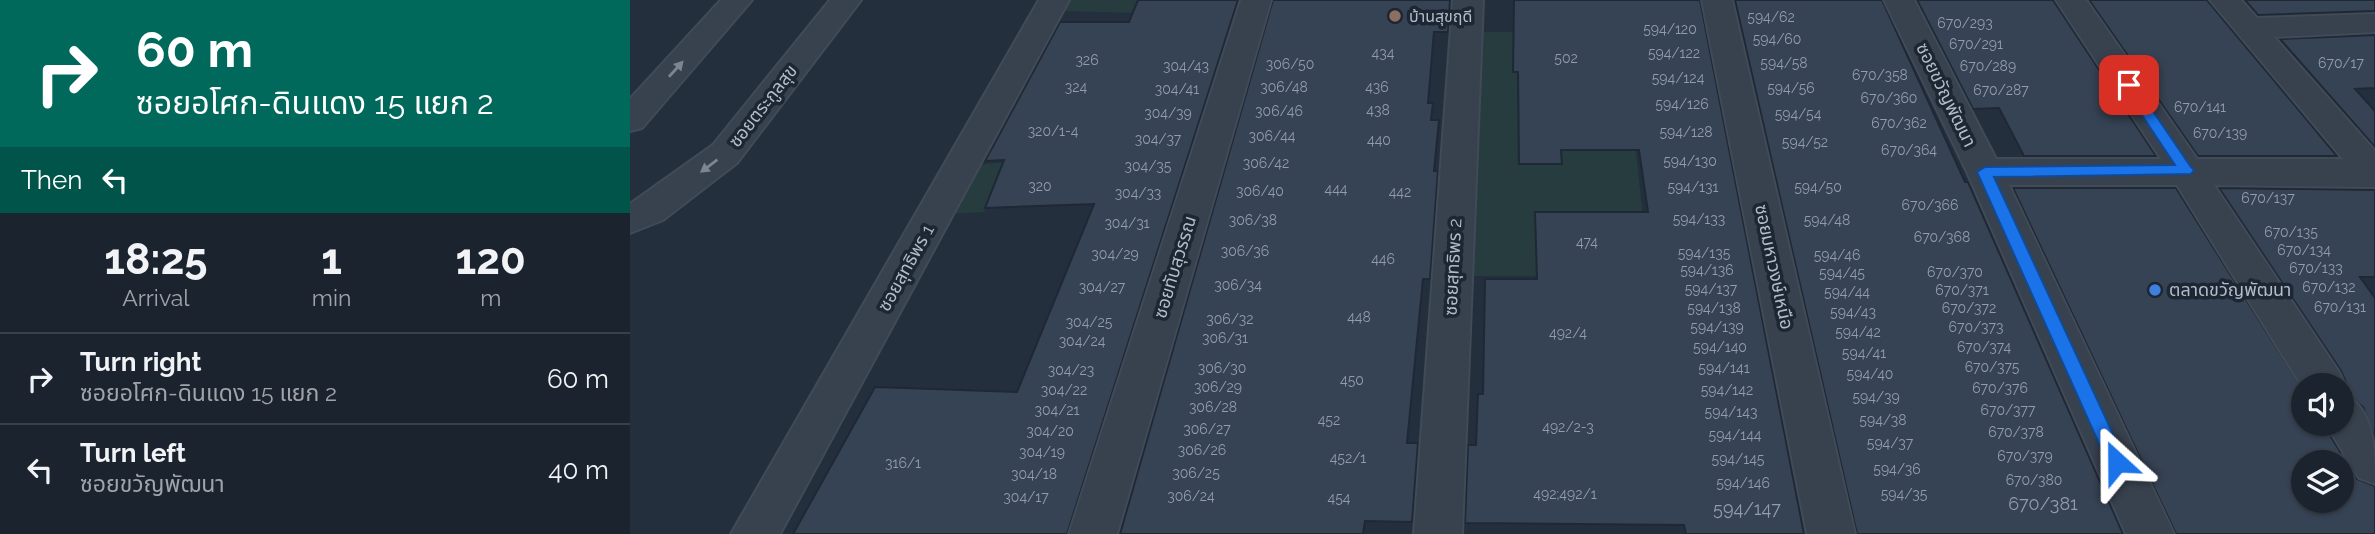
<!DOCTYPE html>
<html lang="en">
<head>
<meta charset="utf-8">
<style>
	body { margin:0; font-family:Raleway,"Noto Sans Thai",sans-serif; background:#242b36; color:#f1f3f6; height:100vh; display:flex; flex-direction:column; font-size:26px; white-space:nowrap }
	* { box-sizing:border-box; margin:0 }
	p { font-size:23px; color:#a0a4aa }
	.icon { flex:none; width:38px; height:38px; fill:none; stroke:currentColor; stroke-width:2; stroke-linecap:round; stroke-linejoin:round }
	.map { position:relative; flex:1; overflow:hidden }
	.side { display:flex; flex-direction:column; background:#1b232e; width:630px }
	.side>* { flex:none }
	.top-card { background:#00695c; color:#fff; overflow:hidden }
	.controls { position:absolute; left:1661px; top:373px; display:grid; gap:14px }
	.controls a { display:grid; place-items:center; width:63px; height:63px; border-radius:50%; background:#1b232e; box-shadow:0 2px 5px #0004,0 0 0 2px #39404a; font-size:35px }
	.pin { position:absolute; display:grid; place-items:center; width:60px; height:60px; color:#fff; margin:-30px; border-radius:14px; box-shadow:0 4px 10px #0006 }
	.me { position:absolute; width:77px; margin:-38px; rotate:336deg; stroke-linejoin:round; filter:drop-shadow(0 0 5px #0008) }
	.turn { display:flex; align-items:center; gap:24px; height:147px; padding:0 21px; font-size:32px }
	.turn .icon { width:91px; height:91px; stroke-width:2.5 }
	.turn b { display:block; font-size:49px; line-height:60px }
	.then { display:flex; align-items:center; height:66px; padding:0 21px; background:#0003; gap:14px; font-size:26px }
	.eta { display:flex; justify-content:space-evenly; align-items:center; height:119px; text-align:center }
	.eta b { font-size:42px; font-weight:700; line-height:49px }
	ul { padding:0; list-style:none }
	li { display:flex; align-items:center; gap:21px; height:91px; padding:0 21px; border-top:2px solid #39404a }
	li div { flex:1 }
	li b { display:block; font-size:26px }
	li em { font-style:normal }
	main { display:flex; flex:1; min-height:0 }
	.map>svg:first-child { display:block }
	.green { fill:#263c3f }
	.building { fill:#364354; stroke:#1f2835; stroke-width:2; fill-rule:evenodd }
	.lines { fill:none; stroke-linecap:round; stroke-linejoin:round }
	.minor-casing { stroke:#414a57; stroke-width:4 }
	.minor { fill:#38414e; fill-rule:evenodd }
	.oneway { fill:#7c8592 }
	.route { fill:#1a73e8; stroke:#114b97; stroke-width:2 }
	.education-dot { fill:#8d6e63; stroke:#1d2633; stroke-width:2.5 }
	.shop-dot { fill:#3f7fe0; stroke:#1d2633; stroke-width:2.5 }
	.labels { text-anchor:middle; stroke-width:7; stroke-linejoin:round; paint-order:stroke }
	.number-label { font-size:14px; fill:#929caa }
	.far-poi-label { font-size:16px; fill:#b4bcc9; stroke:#1d2633; text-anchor:start }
	.street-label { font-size:18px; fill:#b4bcc9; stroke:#1d2633 }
	.poi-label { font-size:18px; fill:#b4bcc9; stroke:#1d2633; text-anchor:start }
	.near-number-label { font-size:18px; fill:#929caa }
</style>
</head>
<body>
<main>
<section class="side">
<div class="top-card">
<div class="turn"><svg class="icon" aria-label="right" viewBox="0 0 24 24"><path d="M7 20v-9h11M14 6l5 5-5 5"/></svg><div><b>60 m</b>ซอยอโศก-ดินแดง 15 แยก 2</div></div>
<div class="then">Then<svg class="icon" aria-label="left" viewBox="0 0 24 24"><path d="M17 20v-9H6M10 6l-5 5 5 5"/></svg></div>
</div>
<div class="eta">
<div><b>18:25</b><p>Arrival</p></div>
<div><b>1</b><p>min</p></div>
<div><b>120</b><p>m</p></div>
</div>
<ul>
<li><svg class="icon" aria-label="right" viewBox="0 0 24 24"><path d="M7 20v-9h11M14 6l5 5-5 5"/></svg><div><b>Turn right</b><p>ซอยอโศก-ดินแดง 15 แยก 2</p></div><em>60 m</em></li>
<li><svg class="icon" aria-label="left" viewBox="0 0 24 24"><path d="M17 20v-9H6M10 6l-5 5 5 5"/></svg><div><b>Turn left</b><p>ซอยขวัญพัฒนา</p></div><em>40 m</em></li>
</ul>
</section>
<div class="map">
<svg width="1745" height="534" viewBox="0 0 1745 534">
	<rect width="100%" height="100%" fill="#242f3e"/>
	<path class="green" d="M435,0H514L510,13L430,11Z
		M848,32H993L972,147L1006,151L1013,218L921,276H838Z
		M377,162L354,212L316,214L343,165Z"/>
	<path class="building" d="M508,0H608L437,534H163L245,387L387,392L464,204L355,208L374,160L355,161L430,22H499Z
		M643,0H820L818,32H804L798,103H803L801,120H809L804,171H808L800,279H793L777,443H788L782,522L735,521L733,534H490Z
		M884,0H1070L1174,534H1056L1054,525L835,523L838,445H846L848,394H853L855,279H907L905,212H1018L1009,150H931L932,164H889L888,72H883Z
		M1105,0H1252L1335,182H1338L1493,534H1227Z
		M1287,0H1423L1526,156H1394L1369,108L1343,109Z
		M1459,0H1577L1707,156H1568Z
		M1615,0H1745V11L1628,15Z
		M1745,35V88L1725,89L1745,111V147L1650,39Z
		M1383,188H1546L1673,390V424H1693L1727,479L1745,486V534H1546ZM1673,462H1712V500H1673Z
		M1589,188L1745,190V277H1730L1745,298V438L1733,407L1715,392L1717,384L1711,371Z"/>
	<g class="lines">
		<defs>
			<path id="minor" d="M91,0H122L12,128L0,131V99Z
				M200,0H231L107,163L33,220L0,233V204L83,145Z
				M409,0H439L150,534H101Z
				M611,0H641L487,534H439Z
				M823,0H853L832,534H784Z
				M1072,0H1102L1225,534H1177Z
				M1254,0H1284L1366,159H1531L1426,0H1456L1567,159H1713L1580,0H1611L1627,18L1745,14V32L1644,37L1745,151V187L1584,185L1709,372L1715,385L1712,393V385H1673V388L1547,185H1379L1544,534H1496L1337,172Z
				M1712,393C1745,408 1745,448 1745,484L1729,478L1696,424H1712Z"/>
		</defs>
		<use href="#minor" class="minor-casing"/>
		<use href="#minor" class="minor"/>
	</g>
	<defs><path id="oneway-solid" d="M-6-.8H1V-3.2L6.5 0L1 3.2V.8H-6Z" transform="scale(1.75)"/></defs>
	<g class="oneway">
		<use href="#oneway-solid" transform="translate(46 69) rotate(-48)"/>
		<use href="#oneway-solid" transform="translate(79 166) rotate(143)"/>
	</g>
	<path class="route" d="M1499,81L1503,82L1561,167L1564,170L1561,174L1364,177L1496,462L1493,468L1487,470L1480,468L1347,172L1355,167L1545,165L1492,85Z"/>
	<circle class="education-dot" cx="765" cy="16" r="7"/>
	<circle class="shop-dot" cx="1525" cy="290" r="7"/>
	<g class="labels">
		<g class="number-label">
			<text x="1141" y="22">594/62</text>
			<text x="1335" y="28">670/293</text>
			<text x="1040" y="34">594/120</text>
			<text x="1147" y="44">594/60</text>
			<text x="1346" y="49">670/291</text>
			<text x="753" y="58">434</text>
			<text x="1044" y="58">594/122</text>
			<text x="936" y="63">502</text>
			<text x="457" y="65">326</text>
			<text x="1154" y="68">594/58</text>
			<text x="1711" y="68">670/17</text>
			<text x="660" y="69">306/50</text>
			<text x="556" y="71">304/43</text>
			<text x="1358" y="71">670/289</text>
			<text x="1250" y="80">670/358</text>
			<text x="1048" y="83">594/124</text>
			<text x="446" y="92">324</text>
			<text x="654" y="92">306/48</text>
			<text x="747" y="92">436</text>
			<text x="1161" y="93">594/56</text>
			<text x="547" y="94">304/41</text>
			<text x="1371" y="95">670/287</text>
			<text x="1259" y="103">670/360</text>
			<text x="1052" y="109">594/126</text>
			<text x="1570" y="112">670/141</text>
			<text x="748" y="115">438</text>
			<text x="649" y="116">306/46</text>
			<text x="538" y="118">304/39</text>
			<text x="1168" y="119">594/54</text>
			<text x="1269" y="128">670/362</text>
			<text x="423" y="136">320/1-4</text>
			<text x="1056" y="137">594/128</text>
			<text x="1590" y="138">670/139</text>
			<text x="642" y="141">306/44</text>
			<text x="528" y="144">304/37</text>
			<text x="749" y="145">440</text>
			<text x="1175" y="147">594/52</text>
			<text x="1279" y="155">670/364</text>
			<text x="1060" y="166">594/130</text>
			<text x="636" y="168">306/42</text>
			<text x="518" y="171">304/35</text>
			<text x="410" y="191">320</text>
			<text x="1063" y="192">594/131</text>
			<text x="1188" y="192">594/50</text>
			<text x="706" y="194">444</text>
			<text x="630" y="196">306/40</text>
			<text x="770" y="197">442</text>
			<text x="508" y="198">304/33</text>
			<text x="1638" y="203">670/137</text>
			<text x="1300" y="210">670/366</text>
			<text x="1069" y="224">594/133</text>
			<text x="623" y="225">306/38</text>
			<text x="1197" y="225">594/48</text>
			<text x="497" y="228">304/31</text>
			<text x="1661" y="237">670/135</text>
			<text x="1312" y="242">670/368</text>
			<text x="957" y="247">474</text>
			<text x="1674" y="255">670/134</text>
			<text x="615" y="256">306/36</text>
			<text x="1074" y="258">594/135</text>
			<text x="485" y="259">304/29</text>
			<text x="1207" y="260">594/46</text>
			<text x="753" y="264">446</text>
			<text x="1686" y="273">670/133</text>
			<text x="1077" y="275">594/136</text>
			<text x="1325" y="277">670/370</text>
			<text x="1212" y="278">594/45</text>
			<text x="608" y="290">306/34</text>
			<text x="472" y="292">304/27</text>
			<text x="1699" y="292">670/132</text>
			<text x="1081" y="294">594/137</text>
			<text x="1332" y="295">670/371</text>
			<text x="1217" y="297">594/44</text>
			<text x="1710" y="312">670/131</text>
			<text x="1084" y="313">594/138</text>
			<text x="1339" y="313">670/372</text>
			<text x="1223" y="317">594/43</text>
			<text x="729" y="322">448</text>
			<text x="600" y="324">306/32</text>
			<text x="459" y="327">304/25</text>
			<text x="1087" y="332">594/139</text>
			<text x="1346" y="332">670/373</text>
			<text x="1228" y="337">594/42</text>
			<text x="938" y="338">492/4</text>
			<text x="595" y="343">306/31</text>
			<text x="452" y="346">304/24</text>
			<text x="1090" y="352">594/140</text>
			<text x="1354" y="352">670/374</text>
			<text x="1234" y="358">594/41</text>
			<text x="1362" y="372">670/375</text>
			<text x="592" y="373">306/30</text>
			<text x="1094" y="373">594/141</text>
			<text x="441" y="375">304/23</text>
			<text x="1240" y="379">594/40</text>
			<text x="722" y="385">450</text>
			<text x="588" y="392">306/29</text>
			<text x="1370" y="393">670/376</text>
			<text x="434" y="395">304/22</text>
			<text x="1097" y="395">594/142</text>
			<text x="1246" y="402">594/39</text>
			<text x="583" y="412">306/28</text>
			<text x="427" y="415">304/21</text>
			<text x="1378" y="415">670/377</text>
			<text x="1101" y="417">594/143</text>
			<text x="699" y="425">452</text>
			<text x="1253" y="425">594/38</text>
			<text x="938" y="432">492/2-3</text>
			<text x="577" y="434">306/27</text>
			<text x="420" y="436">304/20</text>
			<text x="1386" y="437">670/378</text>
			<text x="1105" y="440">594/144</text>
			<text x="1260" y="448">594/37</text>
			<text x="572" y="455">306/26</text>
			<text x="412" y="457">304/19</text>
			<text x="1395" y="461">670/379</text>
			<text x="718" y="463">452/1</text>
			<text x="1108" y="464">594/145</text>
			<text x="273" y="468">316/1</text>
			<text x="1267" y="474">594/36</text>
			<text x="566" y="478">306/25</text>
			<text x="404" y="479">304/18</text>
			<text x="1404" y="485">670/380</text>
			<text x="1113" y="488">594/146</text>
			<text x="935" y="499">492;492/1</text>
			<text x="1274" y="499">594/35</text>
			<text x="561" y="501">306/24</text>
			<text x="396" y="502">304/17</text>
			<text x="709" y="503">454</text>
		</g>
		<g class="far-poi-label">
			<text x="779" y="22">บ้านสุขฤดี</text>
		</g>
		<g class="street-label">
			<text transform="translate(1316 95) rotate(64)" y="6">ซอยขวัญพัฒนา</text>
			<text transform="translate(133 106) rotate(-52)" y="6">ซอยตระกูลสุข</text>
			<text transform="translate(545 267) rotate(-73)" y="6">ซอยทับสุวรรณ</text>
			<text transform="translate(823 267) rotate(-87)" y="6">ซอยสุทธิพร 2</text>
			<text transform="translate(1144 267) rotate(78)" y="6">ซอยมหาวงษ์เหนือ</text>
			<text transform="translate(276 268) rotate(-61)" y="6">ซอยสุทธิพร 1</text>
		</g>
		<g class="poi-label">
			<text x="1539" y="296">ตลาดขวัญพัฒนา</text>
		</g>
		<g class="near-number-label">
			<text x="1413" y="510">670/381</text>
			<text x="1117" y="515">594/147</text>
		</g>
	</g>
</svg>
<div class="controls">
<a><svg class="icon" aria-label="sound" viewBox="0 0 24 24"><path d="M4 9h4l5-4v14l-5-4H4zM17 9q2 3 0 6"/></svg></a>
<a><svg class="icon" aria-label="layers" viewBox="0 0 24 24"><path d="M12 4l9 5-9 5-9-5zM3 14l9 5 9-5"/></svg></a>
</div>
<div class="pin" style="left:1499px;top:85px;background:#d93025"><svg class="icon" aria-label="arrive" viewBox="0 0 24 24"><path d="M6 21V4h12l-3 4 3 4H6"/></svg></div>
<svg class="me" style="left:1487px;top:462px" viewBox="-20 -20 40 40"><path d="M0-17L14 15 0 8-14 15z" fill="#1a73e8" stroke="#fff" stroke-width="4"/></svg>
</div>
</main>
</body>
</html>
